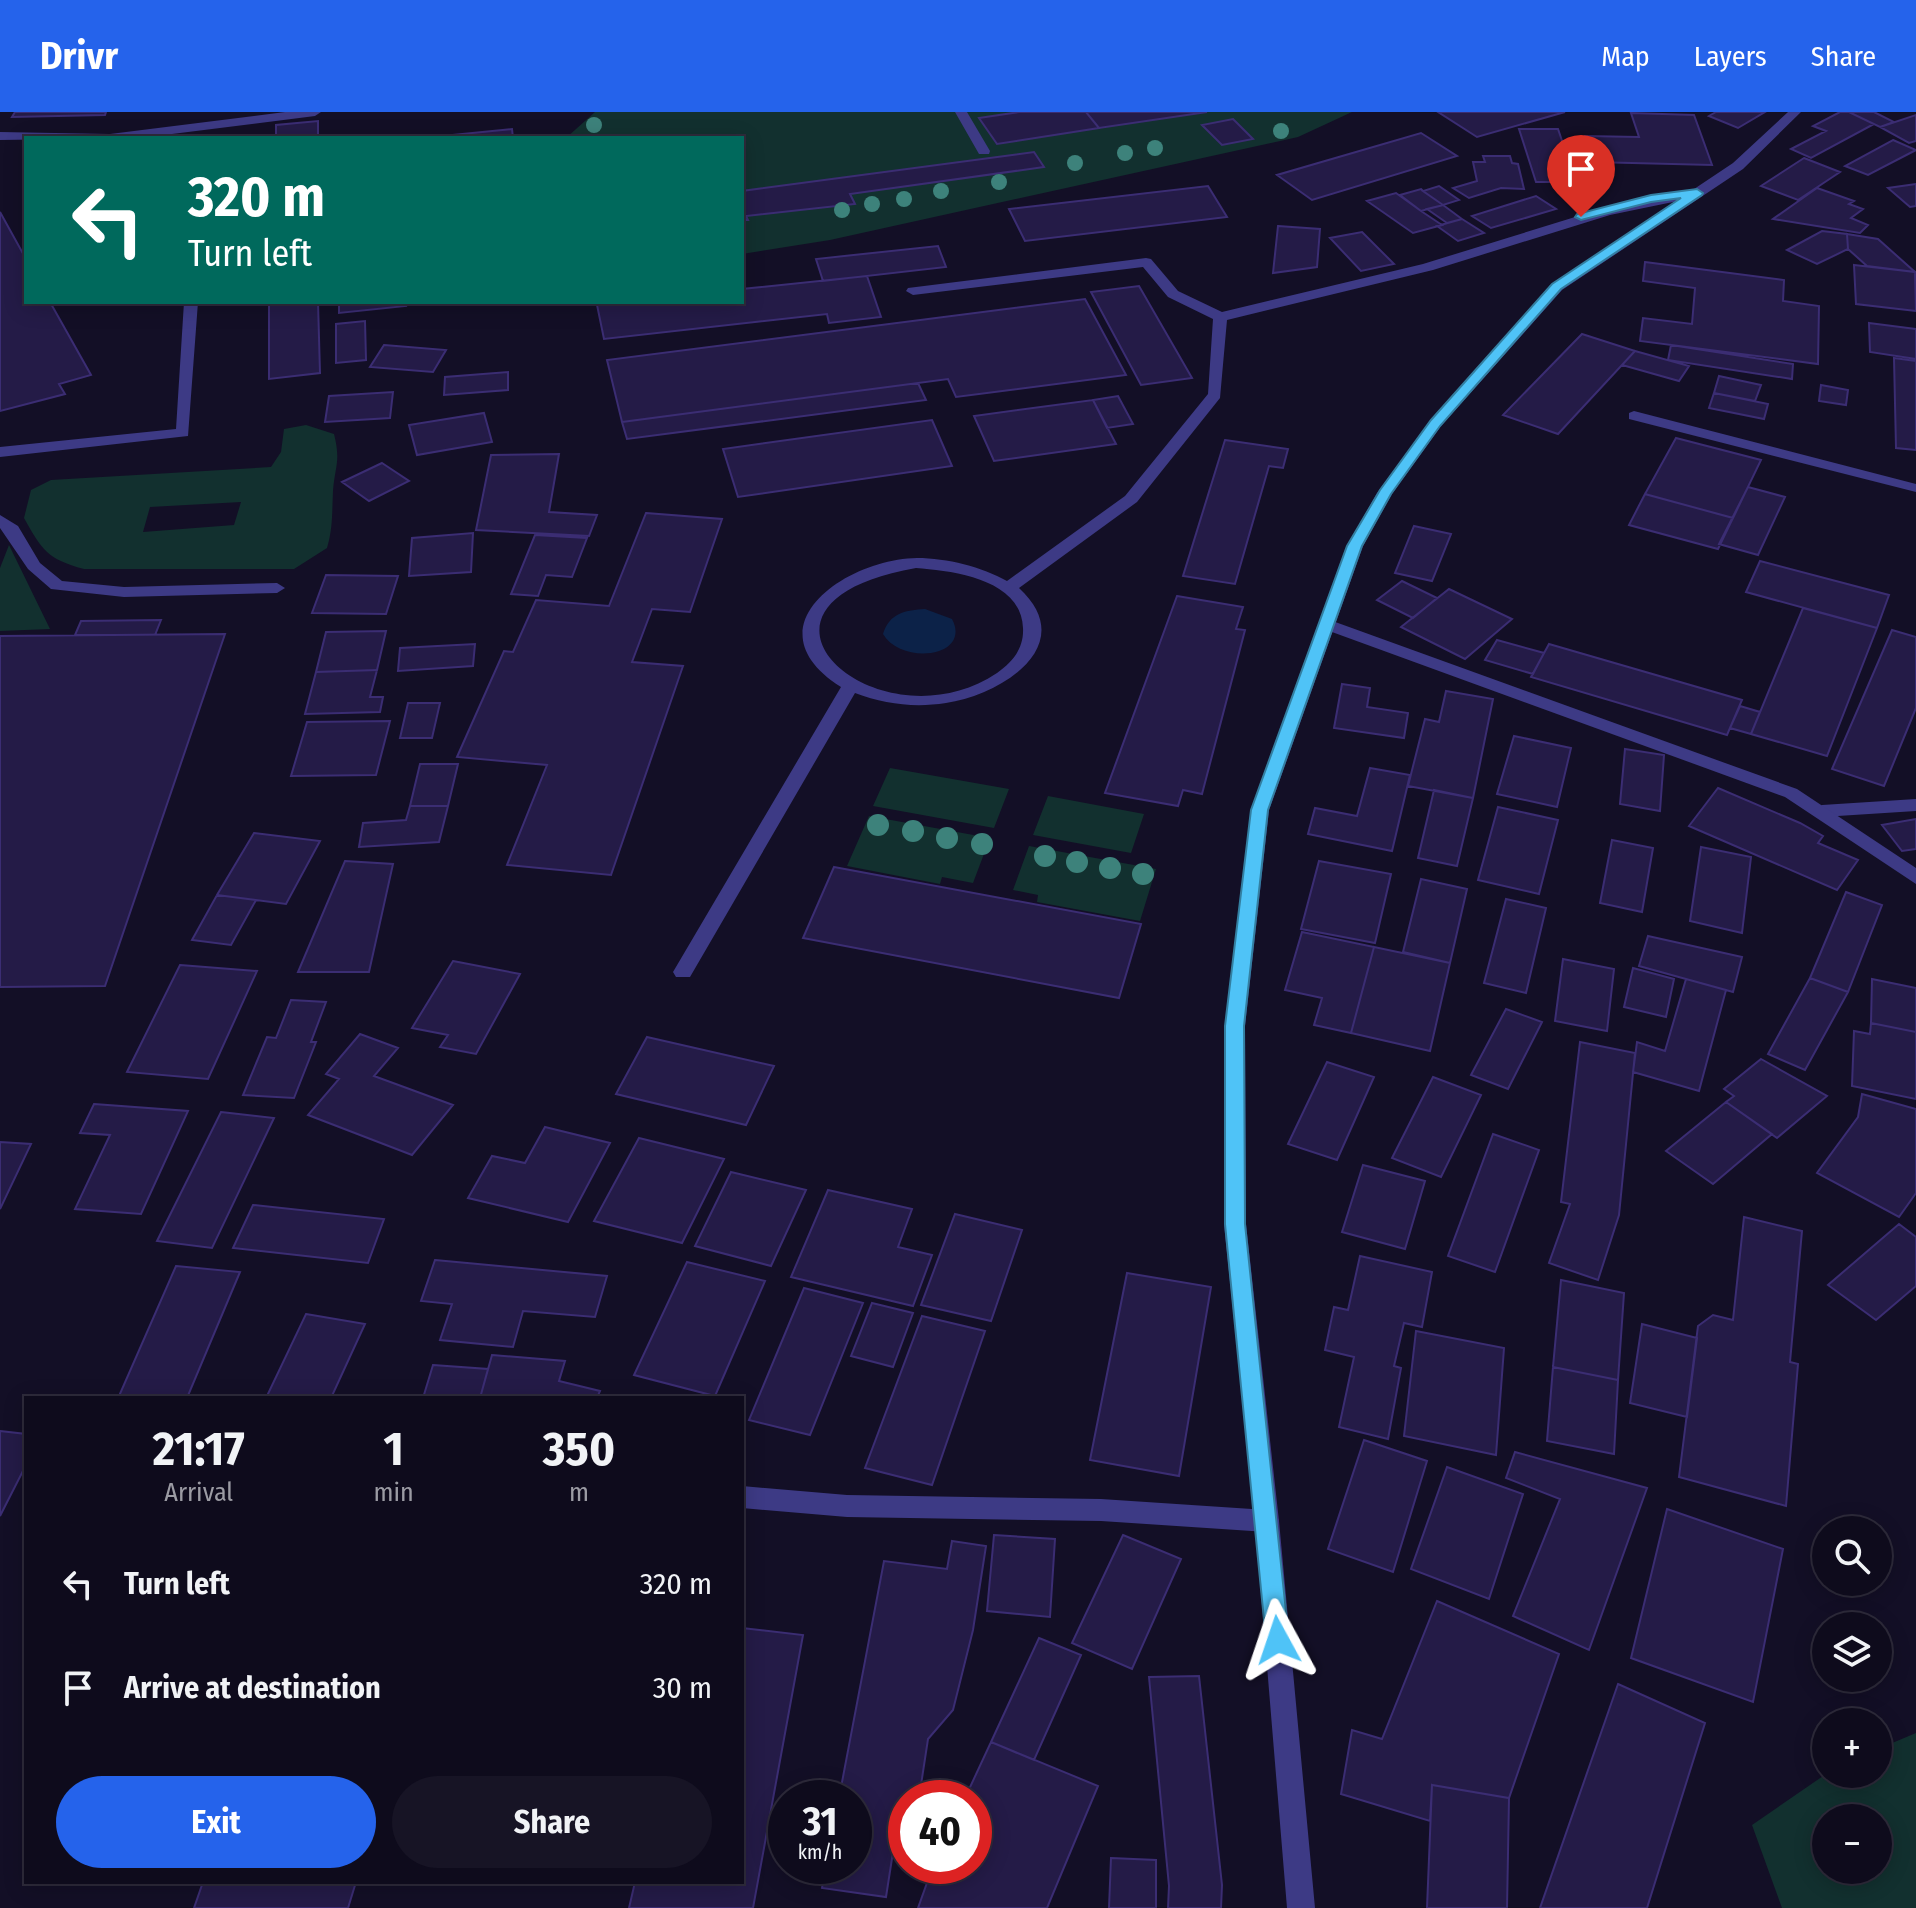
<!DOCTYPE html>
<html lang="en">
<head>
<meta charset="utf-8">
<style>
	body { margin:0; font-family:"Fira Sans Condensed",sans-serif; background:#171425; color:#f1f3f6; height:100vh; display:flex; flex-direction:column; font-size:30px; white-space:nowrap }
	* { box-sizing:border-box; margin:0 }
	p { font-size:26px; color:#9b9ba3 }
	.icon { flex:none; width:44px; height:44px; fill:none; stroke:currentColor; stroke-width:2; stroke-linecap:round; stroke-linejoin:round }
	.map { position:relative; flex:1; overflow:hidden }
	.drawer { position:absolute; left:24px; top:1284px; width:720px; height:488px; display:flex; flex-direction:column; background:#0e0b1c; border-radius:0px; box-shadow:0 4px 20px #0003,0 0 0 2px #2e2b3b }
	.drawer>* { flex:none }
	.hud { position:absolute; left:24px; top:24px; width:720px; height:168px; border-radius:0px; box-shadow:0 4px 20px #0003,0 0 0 2px #2e2b3b; background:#00695c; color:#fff; overflow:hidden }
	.tools { position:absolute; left:1812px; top:1404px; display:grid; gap:16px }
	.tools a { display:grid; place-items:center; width:80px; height:80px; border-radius:50%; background:#0e0b1c; box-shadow:0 4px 20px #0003,0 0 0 2px #2e2b3b; font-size:40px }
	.speed { position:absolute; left:768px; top:1668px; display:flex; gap:16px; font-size:40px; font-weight:700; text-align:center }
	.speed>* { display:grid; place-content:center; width:104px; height:104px; border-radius:50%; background:#0e0b1c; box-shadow:0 4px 20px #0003,0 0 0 2px #2e2b3b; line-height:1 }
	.speed small { font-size:20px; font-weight:400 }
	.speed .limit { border:12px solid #d22; background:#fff; color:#111 }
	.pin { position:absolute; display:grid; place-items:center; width:68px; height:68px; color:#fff; margin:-82px -34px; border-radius:50% 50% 50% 0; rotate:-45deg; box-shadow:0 0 8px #0007 }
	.pin .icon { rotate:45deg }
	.me { position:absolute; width:88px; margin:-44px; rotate:355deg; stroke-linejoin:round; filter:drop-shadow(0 0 6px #0008) }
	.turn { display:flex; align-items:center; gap:28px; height:168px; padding:0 32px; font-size:36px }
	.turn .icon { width:104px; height:104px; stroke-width:2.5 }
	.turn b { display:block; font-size:56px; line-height:68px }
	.eta { display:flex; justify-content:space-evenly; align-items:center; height:136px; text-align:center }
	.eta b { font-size:48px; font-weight:700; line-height:56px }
	.button { display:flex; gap:16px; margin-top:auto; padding:16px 32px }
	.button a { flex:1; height:92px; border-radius:48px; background:#2563eb; color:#fff; font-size:32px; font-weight:700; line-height:92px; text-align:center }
	.button a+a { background:#171425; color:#f1f3f6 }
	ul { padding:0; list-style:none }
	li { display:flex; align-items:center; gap:24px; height:104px; padding:0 32px }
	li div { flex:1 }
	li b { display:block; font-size:30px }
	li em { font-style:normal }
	header { display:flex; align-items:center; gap:48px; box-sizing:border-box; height:112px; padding:0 40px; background:#2563eb; color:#fff }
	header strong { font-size:38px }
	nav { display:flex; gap:44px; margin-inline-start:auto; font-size:28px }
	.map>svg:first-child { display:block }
	.green { fill:#12302f; fill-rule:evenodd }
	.water { fill:#0c2248 }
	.building { fill:#241b47; stroke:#3b2d73; stroke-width:2 }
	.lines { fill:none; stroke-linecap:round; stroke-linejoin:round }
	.service { fill:#3d3a85; fill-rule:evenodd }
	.minor { fill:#3d3a85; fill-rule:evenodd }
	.tertiary { fill:#3d3a85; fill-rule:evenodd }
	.tree { fill:#3d827b }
	.route { fill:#4fc3f7; stroke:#337fa1; stroke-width:2 }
</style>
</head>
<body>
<header>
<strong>Drivr</strong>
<nav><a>Map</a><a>Layers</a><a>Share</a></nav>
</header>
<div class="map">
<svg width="1916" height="1796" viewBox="0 0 1916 1796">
	<rect width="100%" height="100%" fill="#130f26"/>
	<path class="green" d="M595,0H1352L1298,25L830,128L742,142V26H566Z
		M306,313L334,322C341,350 335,353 333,379C332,399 333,416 327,436L294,457H84C47,447 42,438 24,406L31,378L51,368L271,355L281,340L284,317ZM241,390L234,413L143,420L150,395Z
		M9,433L50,517L0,519V456Z
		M890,656L1009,677L994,716L873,694Z
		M1048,684L1144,702L1131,741L1033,723Z
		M869,704L990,726L973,771L942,765L940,772L847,754Z
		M1029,734L1156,757L1140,809L1037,790L1038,783L1013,778Z
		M1916,1621V1796H1782L1752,1713L1826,1662H1878V1637ZM1878,1706V1758H1826V1706Z"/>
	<path class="water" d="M925,497L952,507C972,545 902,554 883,522C889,501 906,498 925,497Z"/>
	<path class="building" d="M15,0H106L105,3L12,5Z
		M1019,0H1086L1099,16L997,32L979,6Z
		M1086,0H1207L1099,16Z
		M1438,0H1565L1477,25Z
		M1716,0H1765L1738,16L1709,4Z
		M1840,0H1849L1874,12L1811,46L1791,37L1826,19L1813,14Z
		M1849,0H1874L1894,10L1880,15Z
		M1631,1L1694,3L1712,53L1592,50L1585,24L1639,25Z
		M1916,3V29L1909,31L1880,15Z
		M1233,7L1253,27L1222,33L1202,13Z
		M318,9V26H276V13Z
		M512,17L513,26H422Z
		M1519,17H1558L1576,70H1536Z
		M1421,21L1457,44L1312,88L1277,63Z
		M1893,28L1916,38L1868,63L1845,54Z
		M1034,40L1044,55L850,82L855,92L746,104L748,108H742V79Z
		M1483,44H1510L1512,51L1518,52L1524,77L1501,76L1469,86L1453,76L1477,69L1473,50H1485Z
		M1804,46L1840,60L1798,88L1761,74Z
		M1916,72V94L1910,95L1888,76Z
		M1208,74L1227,105L1025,129L1009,97Z
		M1439,74L1459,88L1443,93L1423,79Z
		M1817,76L1854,89L1849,92L1863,97L1851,106L1868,113L1860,121L1773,107Z
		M1421,77L1423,79L1443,93L1421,99L1400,83Z
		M1396,81L1421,99L1442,113L1413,121L1367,89Z
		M1536,84L1556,97L1491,116L1472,104Z
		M1443,93L1462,107L1447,111L1427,97Z
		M0,100L26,147V190H50L91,263L59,272L65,282L0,299Z
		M1462,107L1484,121L1458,129L1437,114Z
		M1278,114L1320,117L1317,155L1273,161Z
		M1822,119L1847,122L1848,137L1817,152L1787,138Z
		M1362,120L1394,152L1361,159L1330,126Z
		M1847,122L1878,127L1915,160L1867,154L1848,137Z
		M938,134L946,155L823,169L816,147Z
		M1645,150L1784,168L1783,189L1819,194L1818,252L1640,229L1643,206L1692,212L1695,176L1643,169Z
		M1854,153L1915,160L1916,199L1856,192Z
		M867,164L881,205L829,211L827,202L604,227L597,193L627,190H742V177Z
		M1139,174L1192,266L1141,273L1091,180Z
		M1085,187L1126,263L956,285L948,267L622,310L607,248Z
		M269,190H318L320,261L269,267Z
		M339,190H405L406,194L339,201Z
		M365,209L366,248L336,251V212Z
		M1869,211L1916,217V247L1870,240Z
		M1582,222L1635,239L1558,322L1503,303Z
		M384,233L446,238L433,260L370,255Z
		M1671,233L1793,252L1792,267L1668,248Z
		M1635,239L1689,254L1679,269L1622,253Z
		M1894,246L1916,249V338L1896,336Z
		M508,260V278L444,283L445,265Z
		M1719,264L1761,273L1755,289L1714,281Z
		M918,271L926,288L627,327L622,310Z
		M1821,273L1848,278L1846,293L1819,289Z
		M393,280L390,306L325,310L329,284Z
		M1714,281L1768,292L1764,307L1709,296Z
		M1118,284L1133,312L1107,316L1093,288Z
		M1093,288L1116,332L994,349L974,304Z
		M484,301L492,330L417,343L409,313Z
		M932,308L952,354L738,385L723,337Z
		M1676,326L1761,348L1733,406L1645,382Z
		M1225,328L1288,337L1283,356L1269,354L1235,472L1183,464Z
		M559,342L549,400L597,403L589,424L476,418L491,343Z
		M382,351L409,369L369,389L342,370Z
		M1748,375L1785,385L1758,443L1719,432Z
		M1645,382L1733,406L1718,437L1629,413Z
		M646,401L722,407L690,500L652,497L632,550L683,554L611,763L507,753L547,653L457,645L504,539L513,540L536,488L609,494Z
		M1414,414L1451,422L1432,469L1395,461Z
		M473,421L471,460L409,464L412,426Z
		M535,423L587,426L572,465L546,463L538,484L511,482Z
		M1760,449L1889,483L1877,516L1746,480Z
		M326,463L398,464L386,502L312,501Z
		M1402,469L1437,486L1413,506L1377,488Z
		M1449,477L1512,507L1465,547L1401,515Z
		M1177,484L1243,495L1236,517L1245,518L1202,682L1183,678L1178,694L1105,681Z
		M1803,496L1877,516L1827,644L1751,622Z
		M161,508L155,523H75L81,509Z
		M1892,518L1916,525V596L1884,674L1832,657Z
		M386,519L377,558L316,560L326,520Z
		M225,522L105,874L0,875V524Z
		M1497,528L1544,541L1533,562L1485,548Z
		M475,532L473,554L398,559L400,536Z
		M1549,532L1742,588L1727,623L1531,565Z
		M377,558L370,585H383L380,600L305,602L316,560Z
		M1342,572L1370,576L1367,595L1408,601L1404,626L1334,616Z
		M1446,579L1493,587L1473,686L1408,674L1425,607L1439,610Z
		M408,591H440L432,626H400Z
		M1740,594L1760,600L1751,622L1730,616Z
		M390,609L376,663L291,664L307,610Z
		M1514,624L1571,636L1557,695L1497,682Z
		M1625,637L1664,643L1660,699L1620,692Z
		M420,652H458L448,694H410Z
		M1370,656L1410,663L1392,739L1308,722L1315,696L1357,704Z
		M1718,676L1800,711L1823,724L1818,731L1858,748L1837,778L1689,714Z
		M1434,678L1473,686L1457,754L1418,746Z
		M410,694H448L439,730L359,735L363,711L406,708Z
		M1498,695L1558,708L1539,782L1478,768Z
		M1916,707V737L1902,739L1882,713Z
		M254,721L320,729L286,792L217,783Z
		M1612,728L1653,736L1642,800L1600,791Z
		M1701,735L1751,745L1742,821L1690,809Z
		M345,749L393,752L369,860H298Z
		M1319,749L1391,762L1375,831L1301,817Z
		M834,755L1141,812L1119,886L803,826Z
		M1421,767L1467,777L1450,851L1403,840Z
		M1846,780L1882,793L1848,880L1810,866Z
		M217,783L256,788L231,833L192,828Z
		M1506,787L1546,796L1526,881L1484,871Z
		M1302,820L1374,835L1351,921L1314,913L1322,886L1285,878Z
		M1648,824L1742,845L1733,880L1639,854Z
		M1374,835L1450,851L1430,939L1351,921Z
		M1563,847L1614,857L1607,919L1555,909Z
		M453,849L520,862L476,942L440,935L448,923L412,916Z
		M180,853L257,859L208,967L127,960Z
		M1633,856L1674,867L1666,905L1624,895Z
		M1810,866L1848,880L1805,958L1768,942Z
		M1686,867L1726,878L1699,979L1633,960L1637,930L1665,939Z
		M1872,867L1916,876V920L1871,911Z
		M291,888L326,890L311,930H316L294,986L243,983L267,925L276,926Z
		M1506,897L1542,910L1508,977L1471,963Z
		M1871,911L1916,920V987L1852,974L1854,919L1870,922Z
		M360,922L398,936L374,964L453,993L412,1043L308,1003L339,967L326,962Z
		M647,925L774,954L746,1013L616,982Z
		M1580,930L1635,941L1619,1103L1598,1168L1549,1151L1570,1092L1561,1090Z
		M1761,947L1827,984L1777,1026L1726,990L1734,984L1724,977Z
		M1327,950L1374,965L1337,1048L1288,1032Z
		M1433,965L1481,983L1441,1065L1392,1046Z
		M1862,982L1916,997V1081L1899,1105L1817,1061L1858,1005Z
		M1726,990L1772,1022L1713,1072L1666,1039Z
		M94,992L188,999L141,1102L75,1097L110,1023L80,1021Z
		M221,1000L274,1006L212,1136L157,1129Z
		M545,1015L610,1031L568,1110L468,1086L492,1044L525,1051Z
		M1493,1022L1539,1038L1495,1160L1448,1144Z
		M639,1026L724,1047L682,1131L594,1109Z
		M0,1030L31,1032L0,1097Z
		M1363,1053L1425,1069L1405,1137L1342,1120Z
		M731,1060L806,1078L771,1154L695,1134Z
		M828,1078L912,1097L898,1135L932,1143L913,1194L791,1165Z
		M253,1093L384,1107L368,1151L233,1136Z
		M955,1102L1022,1118L991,1209L921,1193Z
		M1744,1105L1802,1119L1790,1250L1798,1252L1786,1394L1679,1365L1698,1214L1713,1203L1733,1208Z
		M1899,1112L1916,1125V1174L1876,1208L1828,1173Z
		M1360,1144L1432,1160L1422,1215L1404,1211L1394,1254L1401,1256L1388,1327L1339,1315L1354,1245L1325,1238L1334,1195L1348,1198Z
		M435,1148L607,1164L595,1205L523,1199L513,1235L440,1228L452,1192L421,1189Z
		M687,1150L765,1169L715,1284L634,1263Z
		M176,1154L240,1160L187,1286L119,1284Z
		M1127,1161L1211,1175L1179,1364L1090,1348Z
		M1561,1168L1624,1181L1618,1268L1553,1255Z
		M804,1176L863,1191L810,1323L749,1308Z
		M872,1191L913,1201L893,1255L851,1244Z
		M306,1202L365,1212L331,1286H266Z
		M922,1204L985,1219L932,1373L865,1356Z
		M1642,1212L1697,1226L1687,1305L1630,1291Z
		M1416,1219L1504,1236L1496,1343L1404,1324Z
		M492,1243L565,1249L559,1269L600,1279L597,1286H480Z
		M433,1253L488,1257L480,1286H423Z
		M1553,1255L1618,1268L1614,1342L1547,1329Z
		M0,1319L26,1322V1353L0,1404Z
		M1364,1328L1427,1349L1393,1460L1328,1437Z
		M1515,1340L1647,1376L1589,1538L1513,1504L1560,1387L1506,1366Z
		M1447,1355L1523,1382L1489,1487L1411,1457Z
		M1667,1397L1783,1437L1753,1590L1631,1546Z
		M994,1423L1055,1427L1050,1505L987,1499Z
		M1123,1423L1181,1447L1132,1557L1072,1531Z
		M952,1429L986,1434L973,1518L953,1598L928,1627L919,1686H906V1742L893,1740L886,1785L822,1776L826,1754H854V1686H839L884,1449L947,1457Z
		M1437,1489L1559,1542L1509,1686L1432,1673L1430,1709L1341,1682L1352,1618L1382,1627Z
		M742,1516L803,1523L753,1796H629L635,1770H742Z
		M1039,1526L1081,1543L1034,1648L991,1630Z
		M1199,1564L1222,1773L1221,1796H1168L1169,1774L1149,1565Z
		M1618,1572L1705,1611L1647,1796H1540Z
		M991,1630L1098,1674L1047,1796H918L933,1754H974V1686H965Z
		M1432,1673L1509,1686L1507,1796H1427Z
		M1111,1746L1156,1748V1796H1109Z
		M203,1770H356L348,1796H194Z"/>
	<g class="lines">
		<path class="service" d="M285,0H321L315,4L140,26L0,28V20L110,22Z
			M955,0H967L990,39L989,42H979Z
			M1697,77L1702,78V84L1610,103L1433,158L1227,208L1220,286L1137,390L1019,476C1081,533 1001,583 946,591C914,596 884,592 855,581L690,865H676L673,860L841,575C747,515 846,447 917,446C947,446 982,455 1007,469L1125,384L1208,282L1213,207L1168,185L1143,155L913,183L906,179L908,176L1146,146L1151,147L1178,179L1222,200L1423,152L1601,97ZM916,456C954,459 1021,467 1023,516C1024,536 1013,550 997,561C878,640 711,492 916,456Z
			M184,190H198L188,324L0,345V335L176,317Z
			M1634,299L1916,372V380L1629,307V301Z
			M0,403L18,414L40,451L62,469L124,475L277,471L285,476L277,481L124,485L51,477L28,457L0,416Z
			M1916,687V699L1822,705L1813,699L1822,693Z"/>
		<path class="minor" d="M1327,507L1797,677L1916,756V772L1785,685L1321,516L1319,512Z
			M742,1374L847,1383L1101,1387L1267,1398L1276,1401L1279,1409L1276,1417L1267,1420L1101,1409L847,1405L742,1396Z"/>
		<path class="tertiary" d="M1788,0H1801L1743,57L1562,178L1441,314L1392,382L1363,434L1269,698L1245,914L1246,1112L1279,1409L1315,1796H1287L1255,1409L1224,1112L1225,914L1251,698L1347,434L1377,381L1431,308L1552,172L1733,51Z"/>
	</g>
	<g class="tree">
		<circle cx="594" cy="13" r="8"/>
		<circle cx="1281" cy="19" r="8"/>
		<circle cx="1155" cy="36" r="8"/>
		<circle cx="1125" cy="41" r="8"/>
		<circle cx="1075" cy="51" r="8"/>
		<circle cx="999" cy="70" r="8"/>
		<circle cx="941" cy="79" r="8"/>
		<circle cx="904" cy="87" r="8"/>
		<circle cx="872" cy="92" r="8"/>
		<circle cx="842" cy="98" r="8"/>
		<circle cx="878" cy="713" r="11"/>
		<circle cx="913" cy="719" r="11"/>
		<circle cx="947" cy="726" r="11"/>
		<circle cx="982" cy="732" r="11"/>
		<circle cx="1045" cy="744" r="11"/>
		<circle cx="1077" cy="750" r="11"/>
		<circle cx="1110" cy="756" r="11"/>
		<circle cx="1143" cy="762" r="11"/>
	</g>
	<path class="route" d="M1697,77L1703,81L1702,83L1561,177L1440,314L1391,382L1362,434L1268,698L1244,914L1245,1112L1289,1528L1286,1535L1278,1539L1269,1535L1266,1528L1225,1112V914L1251,698L1347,434L1380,378L1431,308L1552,172L1681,86L1651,90L1581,108L1575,105L1577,102L1651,83Z"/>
</svg>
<div class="tools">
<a><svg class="icon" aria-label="search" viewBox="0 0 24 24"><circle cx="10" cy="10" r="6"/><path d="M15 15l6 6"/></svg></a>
<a><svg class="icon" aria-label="layers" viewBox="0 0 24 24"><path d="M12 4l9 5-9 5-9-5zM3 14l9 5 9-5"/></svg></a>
<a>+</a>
<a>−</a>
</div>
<div class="speed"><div>31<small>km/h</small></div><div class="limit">40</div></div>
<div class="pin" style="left:1581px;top:105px;background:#d93025"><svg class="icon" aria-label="arrive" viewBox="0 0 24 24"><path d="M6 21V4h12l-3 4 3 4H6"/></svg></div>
<svg class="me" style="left:1278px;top:1528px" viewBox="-20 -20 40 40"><path d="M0-17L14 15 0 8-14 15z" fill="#4fc3f7" stroke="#fff" stroke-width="4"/></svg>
<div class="hud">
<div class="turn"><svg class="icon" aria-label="left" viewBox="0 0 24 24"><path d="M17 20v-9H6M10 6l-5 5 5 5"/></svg><div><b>320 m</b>Turn left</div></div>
</div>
<section class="drawer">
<div class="eta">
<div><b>21:17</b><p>Arrival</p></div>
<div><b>1</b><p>min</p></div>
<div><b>350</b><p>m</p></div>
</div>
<ul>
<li><svg class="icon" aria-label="left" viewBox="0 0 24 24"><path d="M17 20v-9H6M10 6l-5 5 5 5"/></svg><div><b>Turn left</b></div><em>320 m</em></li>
<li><svg class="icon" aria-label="arrive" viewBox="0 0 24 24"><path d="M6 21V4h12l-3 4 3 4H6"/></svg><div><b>Arrive at destination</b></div><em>30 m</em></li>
</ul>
<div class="button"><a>Exit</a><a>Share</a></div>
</section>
</div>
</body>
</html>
